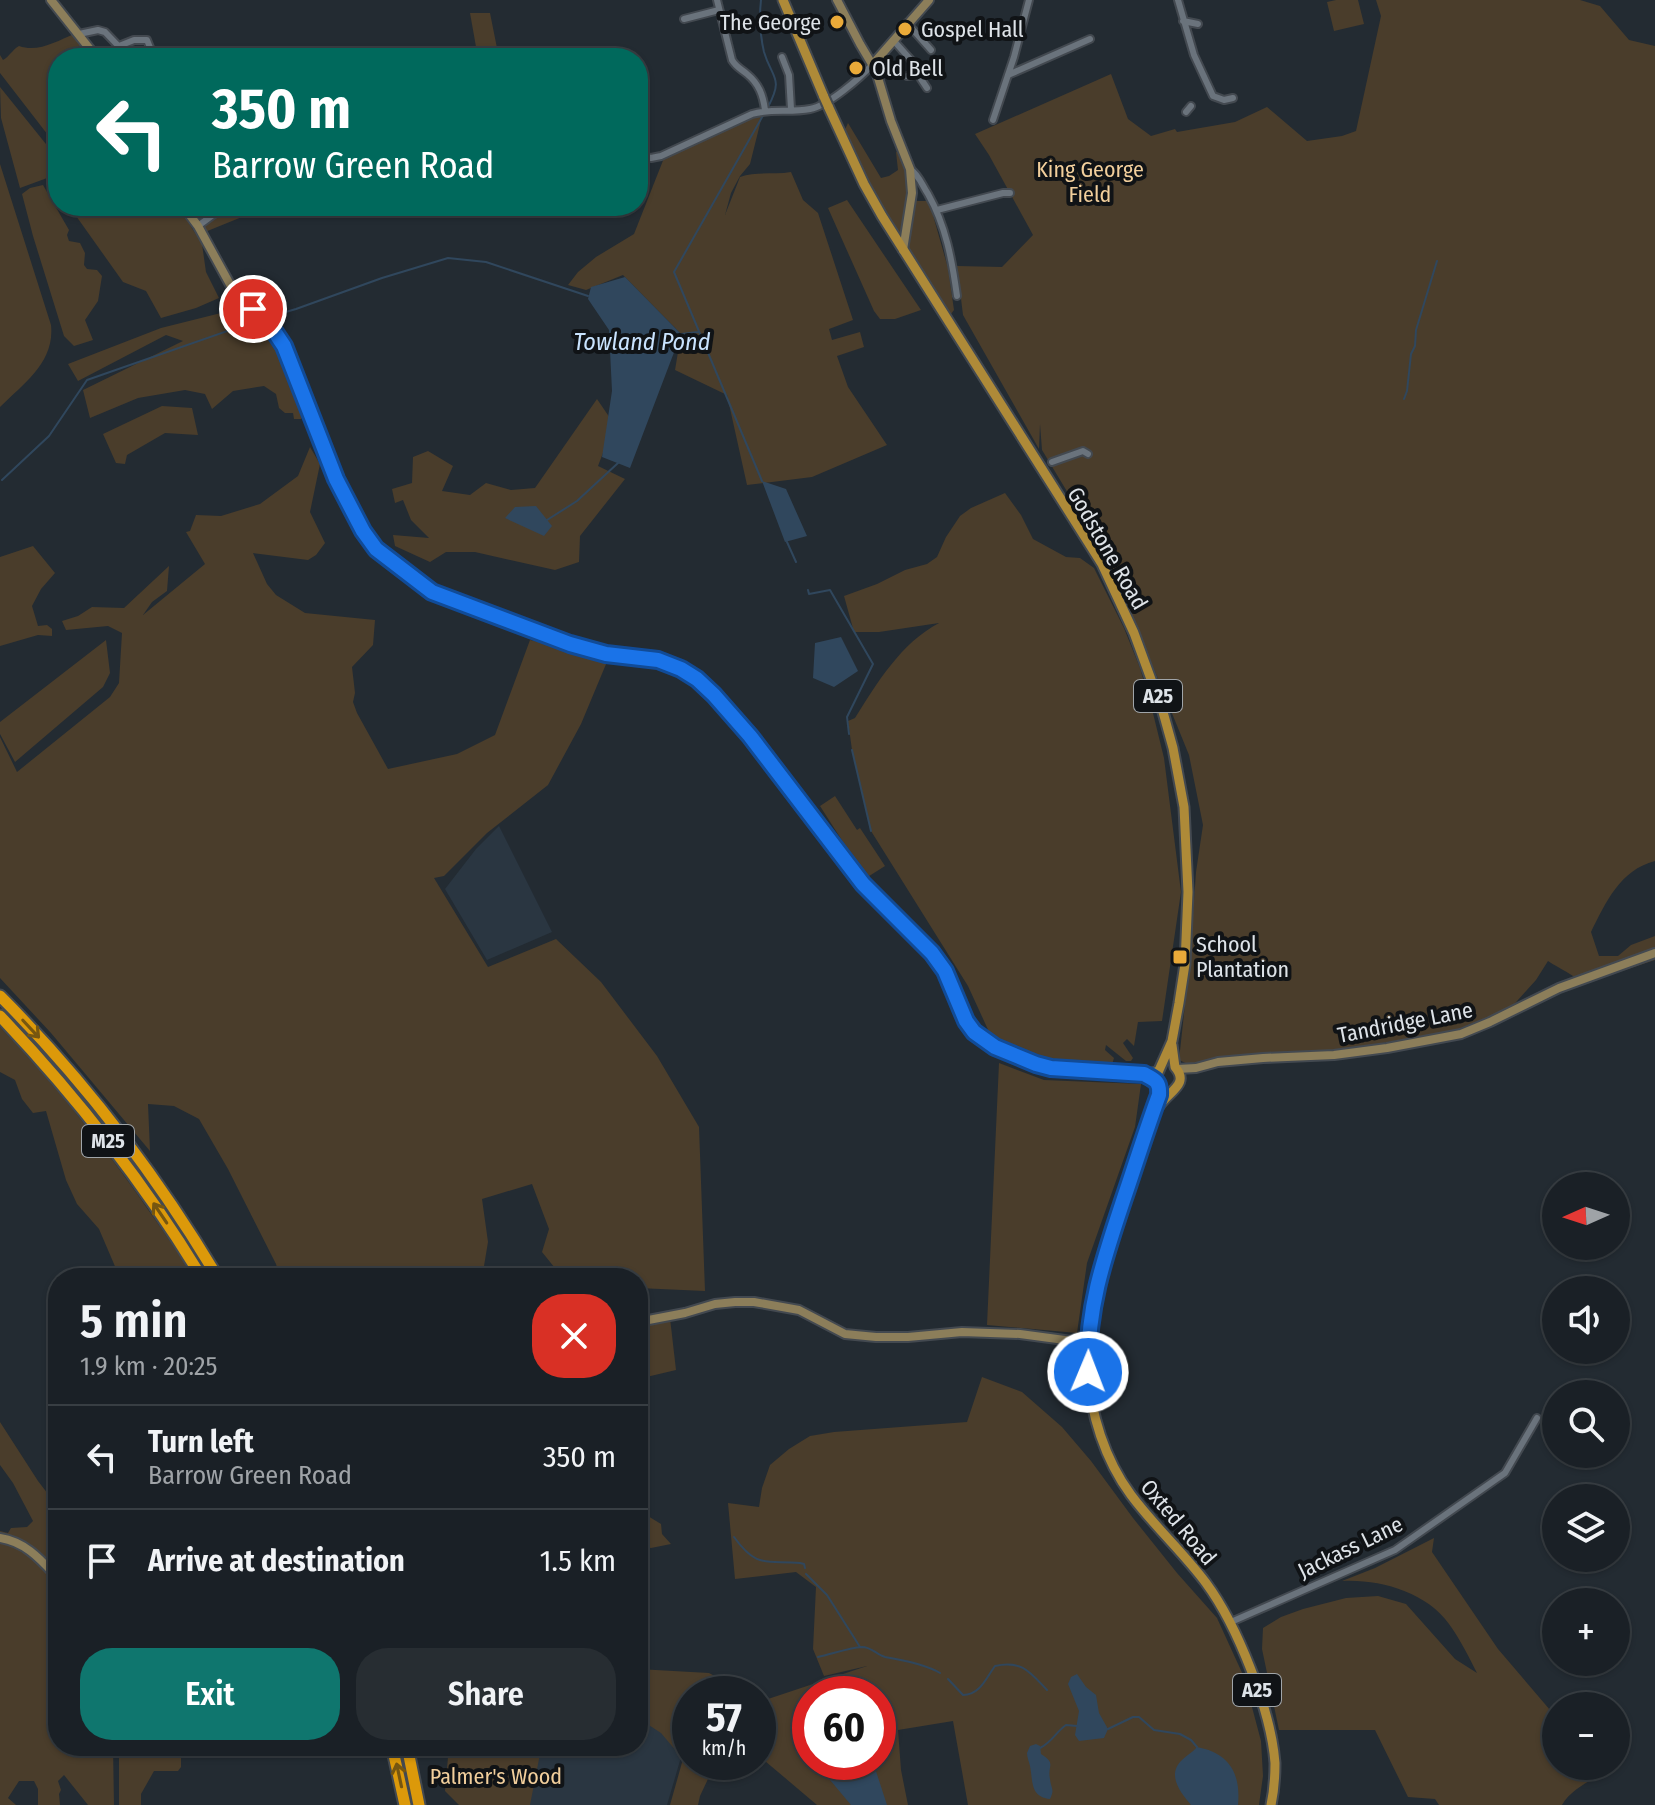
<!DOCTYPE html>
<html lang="en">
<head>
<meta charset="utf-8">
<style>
	body { margin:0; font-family:"Fira Sans Condensed",sans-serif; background:#272d32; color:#f1f3f6; height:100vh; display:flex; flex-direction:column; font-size:30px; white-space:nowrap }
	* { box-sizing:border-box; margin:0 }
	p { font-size:26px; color:#9fa3a7 }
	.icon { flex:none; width:44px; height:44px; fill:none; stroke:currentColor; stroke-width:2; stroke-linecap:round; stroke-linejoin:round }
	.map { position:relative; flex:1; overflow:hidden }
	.panel { position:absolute; left:48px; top:1268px; width:600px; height:488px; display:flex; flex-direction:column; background:#1a2026; border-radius:32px; box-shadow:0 2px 6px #0004,0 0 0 2px #383e43 }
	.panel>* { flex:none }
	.top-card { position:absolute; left:48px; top:48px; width:600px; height:168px; border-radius:32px; box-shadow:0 2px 6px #0004,0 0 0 2px #383e43; background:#00695c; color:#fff; overflow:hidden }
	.needle { width:52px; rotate:267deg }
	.buttons { position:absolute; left:1542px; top:1172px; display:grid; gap:16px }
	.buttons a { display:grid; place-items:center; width:88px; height:88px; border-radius:50%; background:#1a2026; box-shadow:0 2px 6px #0004,0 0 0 2px #383e43; font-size:40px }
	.speed { position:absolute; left:672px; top:1676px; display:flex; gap:16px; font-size:40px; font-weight:700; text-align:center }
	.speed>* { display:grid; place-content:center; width:104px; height:104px; border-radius:50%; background:#1a2026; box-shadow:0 2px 6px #0004,0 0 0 2px #383e43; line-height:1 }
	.speed small { font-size:20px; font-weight:400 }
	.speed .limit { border:12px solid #d22; background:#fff; color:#111 }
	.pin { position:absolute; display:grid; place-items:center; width:68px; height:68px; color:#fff; margin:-34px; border:4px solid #fff; border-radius:50%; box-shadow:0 2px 8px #0007 }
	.me { position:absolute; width:88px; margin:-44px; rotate:1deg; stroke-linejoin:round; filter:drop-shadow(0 0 6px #0008) }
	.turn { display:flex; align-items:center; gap:28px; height:168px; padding:0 32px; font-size:36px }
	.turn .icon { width:104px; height:104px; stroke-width:2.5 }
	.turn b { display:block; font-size:56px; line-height:68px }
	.round { display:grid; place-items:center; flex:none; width:84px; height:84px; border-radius:32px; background:#272d32 }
	.overview { display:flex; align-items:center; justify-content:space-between; height:136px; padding:0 32px }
	h1 { font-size:48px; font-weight:600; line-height:60px }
	.cta { display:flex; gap:16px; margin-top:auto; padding:16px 32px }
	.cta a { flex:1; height:92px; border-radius:32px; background:#0f766e; color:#fff; font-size:32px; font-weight:600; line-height:92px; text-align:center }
	.cta a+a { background:#272d32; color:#f1f3f6 }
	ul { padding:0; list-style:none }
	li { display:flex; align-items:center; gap:24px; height:104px; padding:0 32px; border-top:2px solid #383e43 }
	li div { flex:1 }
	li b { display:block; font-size:30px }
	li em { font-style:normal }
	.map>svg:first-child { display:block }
	.built { fill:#2a3641 }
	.green { fill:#4a3d2b; fill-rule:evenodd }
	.water { fill:#30475d }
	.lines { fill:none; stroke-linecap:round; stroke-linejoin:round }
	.stream { stroke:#30475d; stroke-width:2 }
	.street-casing { stroke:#434950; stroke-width:10 }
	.secondary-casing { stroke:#434950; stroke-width:12 }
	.primary-casing { stroke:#434950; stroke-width:13 }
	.highway-casing { stroke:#434950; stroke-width:15 }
	.street { stroke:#6a737c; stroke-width:6 }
	.secondary { stroke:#8c7e5a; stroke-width:8 }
	.primary { stroke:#ae8a38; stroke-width:9 }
	.highway { stroke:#dc990a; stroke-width:11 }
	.primary-bridge-casing { stroke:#434950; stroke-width:13; stroke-linecap:butt }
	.primary-bridge { stroke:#ae8a38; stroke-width:9 }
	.oneway { stroke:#765610 }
	.route-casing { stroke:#114b97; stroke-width:20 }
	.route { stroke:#1a73e8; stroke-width:14 }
	.poi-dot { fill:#eaaa39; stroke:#101316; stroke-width:3 }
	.labels { text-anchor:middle; stroke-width:8; stroke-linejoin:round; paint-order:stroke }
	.shield { fill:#101316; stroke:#a0a5a9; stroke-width:2 }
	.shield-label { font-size:20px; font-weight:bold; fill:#dee3e8 }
	.poi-label { font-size:22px; fill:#dee3e8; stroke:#101316; text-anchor:start }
	.park-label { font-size:22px; fill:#f2cf9c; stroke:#101316 }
	.street-label { font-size:22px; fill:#dee3e8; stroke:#101316 }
	.water-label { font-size:24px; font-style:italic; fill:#c9e3fe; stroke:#101316 }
</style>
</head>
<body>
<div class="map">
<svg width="1655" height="1805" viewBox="0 0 1655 1805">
	<rect width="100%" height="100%" fill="#232b32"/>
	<path class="built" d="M499,826L552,932L487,960L445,889L476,849Z
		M638,1704L689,1730L667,1805H522L533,1768L544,1746H638Z"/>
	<path class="green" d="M1336,0H1358L1364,24L1334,31L1327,2Z
		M1376,0H1580L1600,6L1629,40L1655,46V861C1620,870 1606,902 1591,932L1599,956H1618L1631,945L1655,936V960L1583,984C1573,974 1560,969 1548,961L1536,980L1509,1010L1462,1029L1336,1051L1192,1066L1179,1060L1190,958L1196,872L1203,825L1189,755L1112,566L1042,450L1040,424L1039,449L963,315L957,266L1002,267L1033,235L989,155L975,134L1111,74L1128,119L1151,136L1175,129L1177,132L1235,122L1267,107L1307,141L1342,136L1356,131L1381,16Z
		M470,13H490L499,58H478Z
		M74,34L87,58H58V148L0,73V55L3,60C10,56 12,50 19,46C38,53 57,41 74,34Z
		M0,87L58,159V174L20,188L1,118Z
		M763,112L750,164L740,176L731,193L725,215L740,177C756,171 774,175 791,172L803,200L818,213L853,320L829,329L832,340L860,332L864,347L837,356L848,387L887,445L812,477L747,485L727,395L675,370L681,334L623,275L586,290L568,285L578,272L596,257L634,234L664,158Z
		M848,123L881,178L889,176L898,170L896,152L899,151C912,186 909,201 900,237L843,134Z
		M0,164L51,325C55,362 24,383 0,407Z
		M43,185L69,230L67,235L69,241L80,243L85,253L84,265L87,269L97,270L102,276L98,301L85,320L93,340L74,346L64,336L33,236L22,194L30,188Z
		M847,200L921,310L895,319H880L874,311L828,208Z
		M914,201H929L948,268L954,310L951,314L911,256L908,244Z
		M69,206H178L202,244L206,272L219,298L196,308L161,318L146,291L123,282Z
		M187,206H283L259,210L205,232Z
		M237,309L278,350L305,414L301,419H294L293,413H285L279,408L276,394L264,386L233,391L212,409L205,394L185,390L138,398L90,418L83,390L183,341L166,335L78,381L68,364L161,328Z
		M597,399L614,424L598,466L625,479L580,536L579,562L555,570L475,552H446L430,562L395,546L393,535L429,538L411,520L403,500L395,503L392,489L412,483L413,457L428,451L453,466L442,491L470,495L486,483L511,490L535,488Z
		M162,406L192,408L198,435L165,433L127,455L125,464L116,463L103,434Z
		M310,447L320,464L310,512L325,543L316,555L308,560L253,553L267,584L276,595L305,613L375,620L373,645L352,667L355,693L353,702L357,713L388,769L457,754L495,735L530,640L609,657L581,724L548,785L487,833L444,876L434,878L488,967L556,939L601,982L657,1056L699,1127L705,1291L638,1288V1278H563L542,1252L549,1229L532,1184L482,1199L488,1242L482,1278H280L276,1264L228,1169L199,1119L174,1106L148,1104L150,1151L51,1033L0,978V737L17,772L110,697L119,683L122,633L108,626L66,630L62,621L78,616L92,607L124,608L169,566L167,591L152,602L143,615L205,564L186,532L190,531L196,515L221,516L260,504L298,476Z
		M1005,493L1021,515L1033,539L1066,557L1080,558L1094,568L1124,628L1140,668L1151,705L1164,758L1181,892L1162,1021L1138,1022L1134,1046L1127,1039L1123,1043L1133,1058L1131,1061H1126L1106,1045L1105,1050L1114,1058L1111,1068L1048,1063L1018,1052L990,1034L968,986L871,831L852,750L848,721L855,718C877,683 901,643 939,623L879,632H854L844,596L877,584L905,570L927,564L937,557L946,537L960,516L971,508Z
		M33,546L55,573L41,589L32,606L38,626L47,625L52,629V636L38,635L0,646V557Z
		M106,640L110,673L103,687L15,762L0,734V722Z
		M835,796L857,830L860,828L885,866L866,878L820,806Z
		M0,1027C51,1080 96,1136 138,1195C157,1223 177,1249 193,1278H120L99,1229L77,1204L66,1180L46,1111L33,1113L22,1099L15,1080L0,1072Z
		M999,1063L1044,1080L1141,1084L1135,1127L1087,1263L1077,1333L987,1325Z
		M670,1318L676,1370L638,1379V1324Z
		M982,1377L1022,1392L1062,1427L1091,1461L1133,1518L1177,1573L1217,1618L1244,1677L1261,1741L1263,1776L1259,1805H968L953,1721L898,1730L901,1770L908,1805H817L758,1755V1699L762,1701L867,1666L824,1676L813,1649L816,1587L796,1572L735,1579L728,1503L759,1507L762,1488L770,1465L789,1449L810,1436L834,1432L967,1422ZM810,1694H878V1762H810Z
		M0,1422L38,1481L58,1507V1570L22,1541L0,1536V1531L8,1533L11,1528L27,1527L33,1521L13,1483L0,1465Z
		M638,1510L661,1524L662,1534L671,1544L651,1548L638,1545Z
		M1434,1538L1432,1552L1498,1649L1556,1717V1766H1596L1599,1775C1586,1783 1570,1791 1562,1805H1439L1435,1799L1408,1797L1375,1730H1279L1262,1649L1263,1628L1281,1617L1303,1609L1346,1598L1378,1596L1406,1604L1455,1659L1477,1673C1469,1657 1460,1639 1449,1624C1426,1592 1380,1579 1342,1581L1375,1568Z
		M0,1540L16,1545L58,1583V1746H113L114,1805H88L64,1775L58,1781L61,1790L59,1794L60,1805H38V1789L34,1781H19L8,1798L16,1805H0Z
		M638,1669L709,1673L749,1694H690V1762H716L700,1796L698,1805H670L683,1759L661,1733L638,1718Z
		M119,1746H181V1767L178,1771H154L141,1794V1805H119Z
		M449,1746H546L540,1754L530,1805H459L445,1791Z"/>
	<path class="water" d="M625,277L681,334L630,468L602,457L612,391L609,330L588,299L591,287Z
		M762,481L786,489L807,536L785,542Z
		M536,506L552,526L544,536L505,518L515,507Z
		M841,637L858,671L834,687L813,678L815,643Z
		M1077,1674L1086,1687L1096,1695L1099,1713L1108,1729L1104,1738L1079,1741L1075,1735L1079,1711L1068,1684L1071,1677Z
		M1036,1744L1040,1746L1041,1754C1057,1764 1047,1765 1050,1779C1051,1789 1055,1789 1050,1799C1030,1797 1033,1781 1030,1766C1029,1762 1027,1757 1027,1753L1030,1746Z
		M1197,1747C1229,1753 1241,1773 1238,1805H1191C1181,1793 1166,1775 1182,1760C1187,1755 1193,1752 1197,1747Z
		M815,1762H873L887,1805H851Z"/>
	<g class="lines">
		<path class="stream" d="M761,0C759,18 760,35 764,52C772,79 784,77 768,107
			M265,318L296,309L382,278L448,258L486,262L588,296
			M681,334L698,332
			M1404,399L1407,391L1411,354L1415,346L1416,330L1437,261
			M2,480L49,436L87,380L259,320
			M762,481L674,272L765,112
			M547,520L577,501L618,463
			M787,542L796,562
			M808,590L809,594L830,590L873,664L847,717L849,734
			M852,750L871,831
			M734,1537C757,1569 766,1560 800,1563L804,1564L805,1568
			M806,1574L827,1595L860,1647
			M818,1657C832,1654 848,1648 862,1647C872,1647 877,1655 885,1657C903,1660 925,1664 940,1673
			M948,1679L963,1695C980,1695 986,1678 995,1666C1022,1660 1030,1672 1047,1690
			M1108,1729L1133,1717H1139L1154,1730L1180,1734L1191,1740L1197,1747
			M1040,1748C1052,1742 1056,1732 1066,1725L1077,1726"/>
		<defs>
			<path id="street" d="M717,0L732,60C736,67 741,69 747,74C759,84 763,95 765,110
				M1178,0L1194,55L1213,96L1224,100L1233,98
				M684,19L719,10
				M1183,21L1198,24
				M907,23L931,50
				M79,34L98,30L105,32L130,58
				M894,41L919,69L921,79L927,88
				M119,46L134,40H147L151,50L146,58
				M782,57L789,75L791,109
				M1008,75L1090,39
				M907,76L920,74
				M1186,112L1191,106
				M993,120L1014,57L1029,0
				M638,155L651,158L661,156L752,114C771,108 790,113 810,109C828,106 860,78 873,64
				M910,169C919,175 922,185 928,194C946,226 952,260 957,296
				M937,210L1003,193H1010
				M198,226L225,206
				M1052,462L1083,451L1088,454
				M1231,1622L1395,1550L1505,1473L1537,1418"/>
			<path id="secondary" d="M51,0L97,58
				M837,0L860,44L876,71L891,121L910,169L912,193L903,250
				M873,64L929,0
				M183,206L198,226L232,288L281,341L336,479L363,531L376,549L432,592L570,644L606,654L658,660L681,669L697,679L714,695L750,736L863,884L932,953L945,971L966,1021L974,1032L995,1047L1036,1064L1051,1068L1144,1074L1158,1071
				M1177,1069L1196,1068L1218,1062L1263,1058L1334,1055L1387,1048L1461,1034L1490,1022L1559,988L1655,953
				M638,1322L685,1313L715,1304L735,1302H754L799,1310L845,1334L876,1337H908L962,1332L1020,1334L1087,1343
				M0,1538C26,1542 41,1560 58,1578"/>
			<path id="primary" d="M783,0L824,97
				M828,106L864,184L882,216L1102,564L1134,633L1163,712L1173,748L1184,807L1188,892L1185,964L1179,1003L1172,1041L1156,1077L1160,1087L1159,1095C1146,1131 1134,1168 1122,1204C1104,1258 1085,1312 1088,1370C1090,1413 1105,1460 1131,1495C1154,1526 1183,1552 1206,1583C1237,1625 1271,1710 1275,1763C1275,1777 1274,1791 1271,1805
				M1159,1106C1169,1091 1190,1084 1175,1067L1172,1045"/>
			<path id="highway" d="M0,996C84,1080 157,1176 218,1278
				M0,1016C76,1096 145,1184 202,1278
				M392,1746L405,1805
				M407,1746L419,1805"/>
		</defs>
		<use href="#street" class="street-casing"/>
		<use href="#secondary" class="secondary-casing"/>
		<use href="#primary" class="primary-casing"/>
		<use href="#highway" class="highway-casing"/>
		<use href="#street" class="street"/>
		<use href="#secondary" class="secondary"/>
		<use href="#primary" class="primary"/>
		<use href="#highway" class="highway"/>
		<defs>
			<path id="primary-bridge" d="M824,97L828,106"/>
		</defs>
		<use href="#primary-bridge" class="primary-bridge-casing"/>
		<use href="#primary-bridge" class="primary-bridge"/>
	</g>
	<defs><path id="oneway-shaft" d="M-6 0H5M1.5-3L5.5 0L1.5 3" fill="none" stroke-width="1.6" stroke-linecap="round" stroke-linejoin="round" transform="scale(2)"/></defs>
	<g class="oneway">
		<use href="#oneway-shaft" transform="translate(31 1029) rotate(47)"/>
		<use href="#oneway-shaft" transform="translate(160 1213) rotate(-124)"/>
		<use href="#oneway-shaft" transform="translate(399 1775) rotate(-102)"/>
	</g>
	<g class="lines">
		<defs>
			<path id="route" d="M253,309L276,334L284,346L336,479L363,531L376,549L432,592L570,644L606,654L658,660L681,669L697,679L714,695L750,736L863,884L932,953L945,971L966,1021L974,1032L995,1047L1036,1064L1051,1068L1144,1074C1155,1080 1160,1081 1159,1095C1146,1130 1135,1166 1123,1201C1103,1261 1087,1308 1088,1372"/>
		</defs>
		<use href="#route" class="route-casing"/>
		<use href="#route" class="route"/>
	</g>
	<g class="poi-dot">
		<circle cx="837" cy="22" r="8"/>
		<circle cx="905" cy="29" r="8"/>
		<circle cx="856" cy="68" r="8"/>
		<rect x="1172" y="949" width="16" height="16" rx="4"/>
	</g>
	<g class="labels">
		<g class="shield">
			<rect x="1134" y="680" width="48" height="32" rx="6"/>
			<rect x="82" y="1125" width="52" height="32" rx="6"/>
			<rect x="1233" y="1674" width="48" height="32" rx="6"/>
		</g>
		<g class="shield-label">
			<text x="1158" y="703">A25</text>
			<text x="108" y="1148">M25</text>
			<text x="1257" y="1697">A25</text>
		</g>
		<g class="poi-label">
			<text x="821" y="30" text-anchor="end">The George</text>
			<text x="921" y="37">Gospel Hall</text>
			<text x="872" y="76">Old Bell</text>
			<text x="1196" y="952">School<tspan x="1196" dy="25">Plantation</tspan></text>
		</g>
		<g class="park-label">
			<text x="1090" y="177">King George<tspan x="1090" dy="25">Field</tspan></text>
			<text x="496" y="1784">Palmer's Wood</text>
		</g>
		<g class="street-label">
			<text transform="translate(1108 548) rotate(60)" y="8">Godstone Road</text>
			<text transform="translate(1405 1022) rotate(-11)" y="8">Tandridge Lane</text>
			<text transform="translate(1179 1522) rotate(50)" y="8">Oxted Road</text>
			<text transform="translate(1350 1547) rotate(-26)" y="8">Jackass Lane</text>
		</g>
		<g class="water-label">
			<text x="642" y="350">Towland Pond</text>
		</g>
	</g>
</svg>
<div class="buttons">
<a><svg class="needle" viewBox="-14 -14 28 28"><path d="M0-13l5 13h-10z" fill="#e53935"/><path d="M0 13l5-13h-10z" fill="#9fa3a7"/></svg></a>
<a><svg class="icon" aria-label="sound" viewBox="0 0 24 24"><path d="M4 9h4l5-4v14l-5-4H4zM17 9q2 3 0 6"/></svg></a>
<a><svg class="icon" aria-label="search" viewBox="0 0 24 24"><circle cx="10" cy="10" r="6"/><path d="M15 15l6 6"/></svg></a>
<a><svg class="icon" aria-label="layers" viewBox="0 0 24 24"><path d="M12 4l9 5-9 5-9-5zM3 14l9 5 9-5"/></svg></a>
<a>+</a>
<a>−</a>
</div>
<div class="speed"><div>57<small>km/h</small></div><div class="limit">60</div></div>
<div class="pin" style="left:253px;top:309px;background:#d93025"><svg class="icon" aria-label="arrive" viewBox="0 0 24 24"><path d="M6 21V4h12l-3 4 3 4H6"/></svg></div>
<svg class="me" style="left:1088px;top:1372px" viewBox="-20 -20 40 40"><circle r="17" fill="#1a73e8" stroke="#fff" stroke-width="3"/><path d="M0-11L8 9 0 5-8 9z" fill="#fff"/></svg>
<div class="top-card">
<div class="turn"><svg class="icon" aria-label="left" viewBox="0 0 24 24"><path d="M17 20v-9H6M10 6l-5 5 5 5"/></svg><div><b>350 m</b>Barrow Green Road</div></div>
</div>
<section class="panel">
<div class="overview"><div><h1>5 min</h1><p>1.9 km · 20:25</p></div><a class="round" style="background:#d93025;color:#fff"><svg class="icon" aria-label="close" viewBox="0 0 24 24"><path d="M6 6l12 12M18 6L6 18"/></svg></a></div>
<ul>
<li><svg class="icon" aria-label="left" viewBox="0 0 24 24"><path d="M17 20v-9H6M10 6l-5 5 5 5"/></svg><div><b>Turn left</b><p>Barrow Green Road</p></div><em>350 m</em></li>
<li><svg class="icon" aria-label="arrive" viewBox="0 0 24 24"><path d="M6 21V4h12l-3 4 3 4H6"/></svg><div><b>Arrive at destination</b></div><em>1.5 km</em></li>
</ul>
<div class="cta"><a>Exit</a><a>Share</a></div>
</section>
</div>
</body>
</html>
